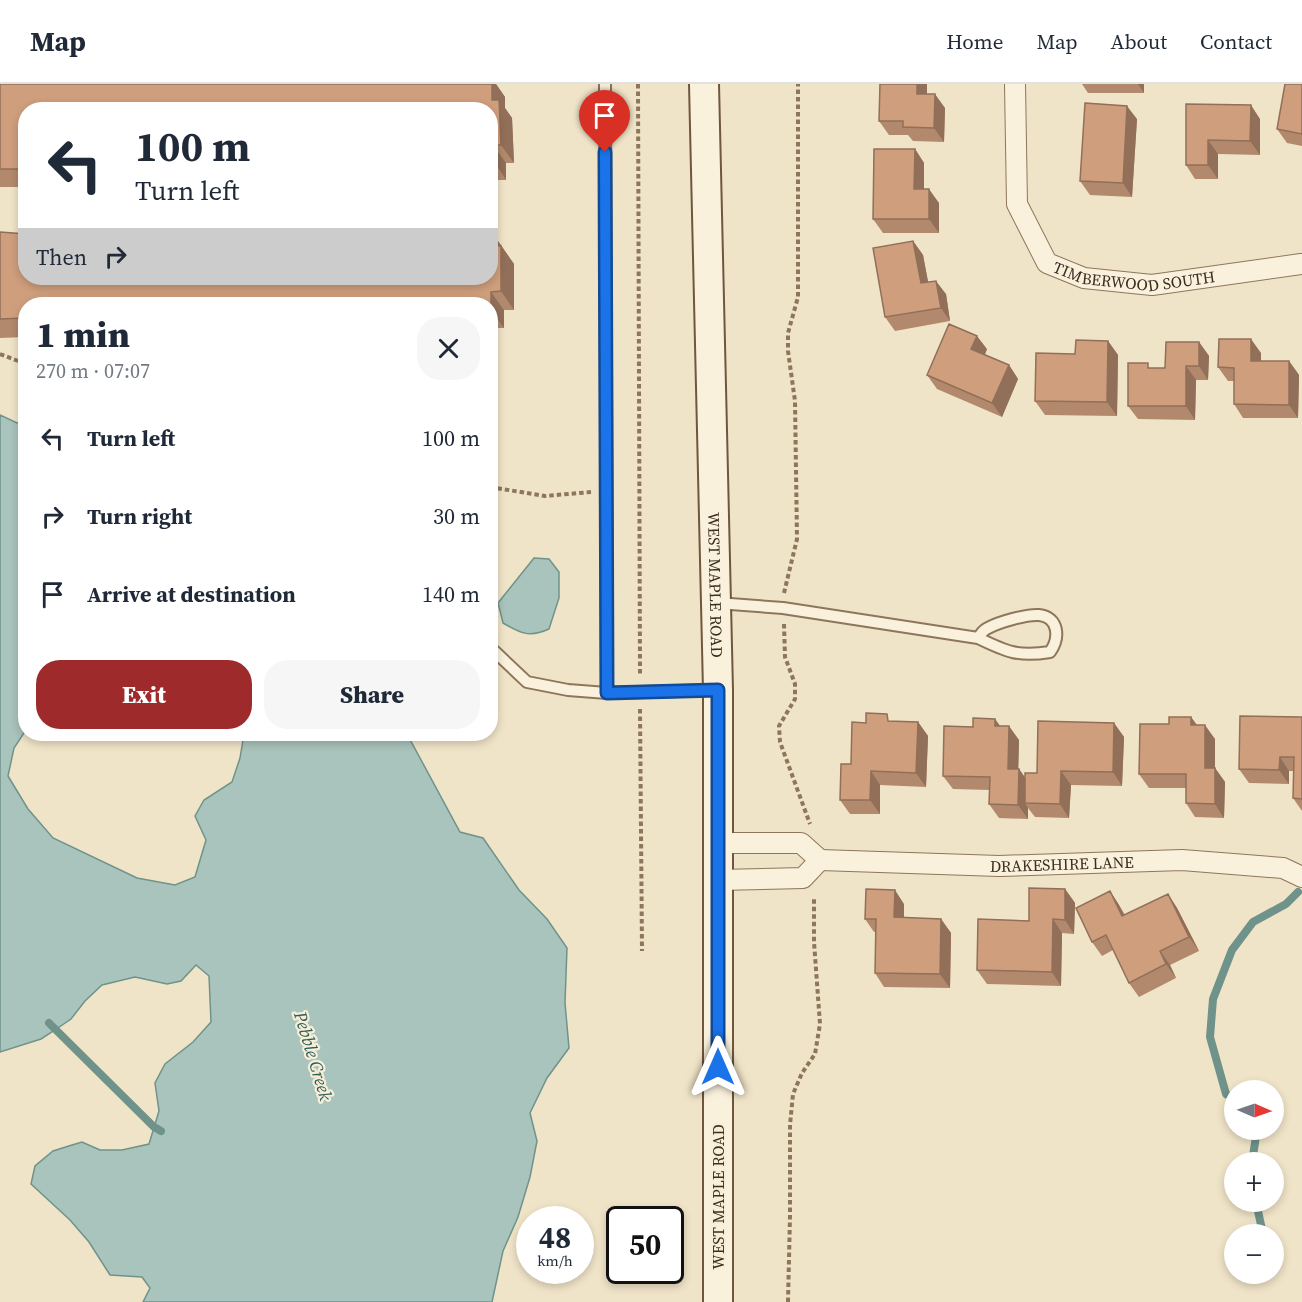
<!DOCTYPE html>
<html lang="en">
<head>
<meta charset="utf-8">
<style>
	body { margin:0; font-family:"Source Serif 4",serif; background:#f6f6f7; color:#1f2937; height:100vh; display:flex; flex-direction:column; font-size:22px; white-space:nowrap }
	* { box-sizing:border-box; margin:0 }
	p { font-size:20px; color:#747a83 }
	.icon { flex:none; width:33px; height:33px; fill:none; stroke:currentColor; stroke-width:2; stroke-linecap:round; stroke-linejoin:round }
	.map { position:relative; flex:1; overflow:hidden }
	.panel { position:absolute; left:18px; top:213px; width:480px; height:444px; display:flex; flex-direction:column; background:#fff; border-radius:24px; box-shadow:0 3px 9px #0003 }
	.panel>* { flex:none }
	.hud { position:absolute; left:18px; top:18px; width:480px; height:183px; border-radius:24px; box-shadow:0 3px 9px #0003; background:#fff; color:#1f2937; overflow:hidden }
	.needle { width:39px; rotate:92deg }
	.controls { position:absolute; left:1224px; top:996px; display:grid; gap:12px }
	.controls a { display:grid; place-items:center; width:60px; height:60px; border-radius:50%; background:#fff; box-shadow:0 3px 9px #0003; font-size:30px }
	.speed { position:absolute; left:516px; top:1122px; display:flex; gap:12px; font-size:30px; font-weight:700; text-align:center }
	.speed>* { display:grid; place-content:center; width:78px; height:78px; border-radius:50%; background:#fff; box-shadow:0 3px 9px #0003; line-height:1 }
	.speed small { font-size:15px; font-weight:400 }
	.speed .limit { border:3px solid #111; border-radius:9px; background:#fff; color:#111 }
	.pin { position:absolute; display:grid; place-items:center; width:51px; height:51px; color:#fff; margin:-62px -26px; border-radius:50% 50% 50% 0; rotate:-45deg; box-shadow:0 0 6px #0007 }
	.pin .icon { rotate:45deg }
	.me { position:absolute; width:66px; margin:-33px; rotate:0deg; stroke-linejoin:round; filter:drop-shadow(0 0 4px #0008) }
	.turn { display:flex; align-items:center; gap:21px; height:126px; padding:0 18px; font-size:27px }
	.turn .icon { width:78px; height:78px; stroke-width:2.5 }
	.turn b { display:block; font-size:42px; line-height:51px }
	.then { display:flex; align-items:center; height:57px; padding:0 18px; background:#0003; gap:12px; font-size:22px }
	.round { display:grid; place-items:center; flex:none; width:63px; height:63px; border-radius:24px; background:#f6f6f7 }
	.head { display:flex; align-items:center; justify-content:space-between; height:102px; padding:0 18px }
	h1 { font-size:36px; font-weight:800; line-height:45px }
	.action { display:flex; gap:12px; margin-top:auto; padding:12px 18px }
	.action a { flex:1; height:69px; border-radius:24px; background:#9e2a2b; color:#fff; font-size:24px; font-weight:800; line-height:69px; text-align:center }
	.action a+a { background:#f6f6f7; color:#1f2937 }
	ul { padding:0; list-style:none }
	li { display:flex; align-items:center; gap:18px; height:78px; padding:0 18px }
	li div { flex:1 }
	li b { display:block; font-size:22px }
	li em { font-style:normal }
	header { display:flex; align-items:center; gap:36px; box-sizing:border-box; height:84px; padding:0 30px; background:#fff; border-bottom:2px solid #e0e1e3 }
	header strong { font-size:28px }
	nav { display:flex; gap:33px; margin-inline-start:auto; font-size:21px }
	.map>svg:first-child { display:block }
	.water { fill:#a9c4bc; stroke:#6f938a; stroke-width:1.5 }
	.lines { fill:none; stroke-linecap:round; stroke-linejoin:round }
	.stream { stroke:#6f938a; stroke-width:8 }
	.lane-casing { stroke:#8d765c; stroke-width:14 }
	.street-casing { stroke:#8d765c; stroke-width:22 }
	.secondary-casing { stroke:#6f573f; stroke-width:32 }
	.path { stroke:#8d765c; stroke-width:4; stroke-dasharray:4.5 3; stroke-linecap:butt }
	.lane { stroke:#faf1dc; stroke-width:10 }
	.street { stroke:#faf1dc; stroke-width:20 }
	.secondary { stroke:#faf1dc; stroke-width:28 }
	.wall { fill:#b2896c }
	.shaded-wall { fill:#916f58 }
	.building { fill:#cf9f7d; stroke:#916f58; stroke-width:1.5 }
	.route-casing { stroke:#114b97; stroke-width:15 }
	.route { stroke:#1a73e8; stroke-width:10 }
	.labels { text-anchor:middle; stroke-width:4.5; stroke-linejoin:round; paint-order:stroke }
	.street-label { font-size:16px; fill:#3d2e20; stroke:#f7eed8 }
	.water-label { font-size:18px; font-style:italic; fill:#2f5d5a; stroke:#f7eed8 }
</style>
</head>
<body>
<header>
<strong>Map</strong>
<nav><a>Home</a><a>Map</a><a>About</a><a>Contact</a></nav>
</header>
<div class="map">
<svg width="1302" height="1218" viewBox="0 0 1302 1218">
	<rect width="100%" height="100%" fill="#f0e4c8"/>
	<path class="water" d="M0,331L17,339L26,337V646L14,664L8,692L28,725L53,754L137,794L175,801L195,793L206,756L195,732L204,716L232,698L240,674L244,650H407L460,748L483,754L519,806L547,835L567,864L565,919L569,964L547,994L530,1029L537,1057L530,1093L518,1133L503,1167L492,1218H143L150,1204L142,1193L110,1191L89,1158L70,1136L31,1100L35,1082L53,1067L72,1061L82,1058L100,1066H122L149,1060L159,1027L155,999L165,980L193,958L211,938L209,892L196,881L181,897L167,900L135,893L102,901L85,917L71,935L55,946L41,955L0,968Z
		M534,474L549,475L559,488V514L549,545C529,554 520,549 503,539L498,519Z"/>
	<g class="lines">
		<path class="stream" d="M49,939L154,1043L161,1047
			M1234,1015L1226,1010L1210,953L1213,915L1232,866L1253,838L1286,820L1298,808
			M1252,1078L1257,1046
			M1256,1118L1263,1150"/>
		<defs>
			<path id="lane" d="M605,0L607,609L718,606
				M717,519L783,524L978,554C1007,568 1018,573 1050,568C1060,554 1059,533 1039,531C1027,530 999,538 988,544C983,546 981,550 978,554
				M490,563L527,598L568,606L607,609"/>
			<g id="street">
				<path id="s1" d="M1015,0L1017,120L1047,179L1084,194L1152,201L1301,180"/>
				<path id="s2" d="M820,776L999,782L1182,776L1283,784L1302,793"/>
				<path d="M718,796L803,794L820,776L801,759H718"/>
			</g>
			<g id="secondary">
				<path id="s3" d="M704,0L718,606V1218"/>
			</g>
		</defs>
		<use href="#lane" class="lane-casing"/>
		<use href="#street" class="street-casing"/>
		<use href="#secondary" class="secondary-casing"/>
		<path class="path" d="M638,0L640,590
			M0,270L26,280
			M490,403L545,412L591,408
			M784,509L797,455L795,317L788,267V249L798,213V0
			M784,540L785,573L795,600V615L779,642L780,658L810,740
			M640,625L642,867
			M788,1218L790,1132V1041L793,1010L802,989L815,970L820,940L814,858V813"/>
		<use href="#lane" class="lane"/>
		<use href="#street" class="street"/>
		<use href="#secondary" class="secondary"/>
	</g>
	<path class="wall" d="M0,0H496L505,13V24L512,34L514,79H506V96H490V26H26V103H0Z
		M880,0H927V10L945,24L944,58L913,57L908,51H889L879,37Z
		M1082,0H1144V9H1088Z
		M1302,0V62L1287,59L1277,45Z
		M1186,20L1260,35V71L1218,70V95H1195L1186,81Z
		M1137,35L1132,113L1090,111L1080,97Z
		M915,65L924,79V105L939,119V149H883L873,135Z
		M491,147L514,180V226H504V244H490V220H26V253L0,254V148L26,194Z
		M913,157L923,171L928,198L946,210L950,237L895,247L885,233Z
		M1108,257L1118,271L1117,332L1045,331L1035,317L1075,270Z
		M1199,258L1209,272L1208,296H1196L1195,336L1138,335L1128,322L1151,284H1165Z
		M987,265L985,271L1009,281L1018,295L1002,333L937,305L927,291Z
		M1261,269V277H1289L1299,291L1298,334H1243L1234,320V297H1228L1218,283Z
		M1191,633L1197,641L1215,655V684L1225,698L1224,734L1195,733L1186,719V704H1149L1139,690L1169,640Z
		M1302,633V727L1293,714V687H1289V700L1249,699L1239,685Z
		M995,635L1000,642L1019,656L1018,685H1019L1025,694L1037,689L1114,639L1124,653L1122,702L1071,701L1069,734L1035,733L1028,724V735L999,734L989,720L990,706L953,705L943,692L973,643Z
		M892,637L918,638L928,652L926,703L880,701V730H850L840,716L851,680L866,639Z
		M1065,805L1075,819L1074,850L1062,849L1061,902L987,900L977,886L1029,837Z
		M1110,807L1119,821L1125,831L1168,810L1177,824L1199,867L1170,881L1176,894L1139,913L1129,899L1113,866L1102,872L1092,858Z
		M904,820V834L941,835L951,849L950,904L884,903L875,889V848H874L865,835Z"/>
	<path class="shaded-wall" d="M492,0H496L505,13V24L512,34L514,79L501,61L492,16Z
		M917,0H927V23L917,10Z
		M1138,0H1144V9Z
		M935,10L945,24L944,58L934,44Z
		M1251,21L1260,35V71L1250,57Z
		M1127,22L1137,35L1132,113L1123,99Z
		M1208,56L1218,70V95L1208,81Z
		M493,61L506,79V96L494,77Z
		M915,65L924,79V119L914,105Z
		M929,105L939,119V149L929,135Z
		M491,147L514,180V226L501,207L492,161Z
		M913,157L923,171L931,213L921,199Z
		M936,197L946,210L950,237L941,224Z
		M491,208L504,226V244L491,226Z
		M977,252L987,265L981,279L971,265Z
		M1251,255L1261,269V291L1251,277Z
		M1108,257L1118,271L1117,332L1107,318Z
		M1199,258L1209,272L1208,296L1199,282Z
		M1289,277L1299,291L1298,334L1289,321Z
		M1009,281L1018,295L1002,333L992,319Z
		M1186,282L1196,296L1195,336L1186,322Z
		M1191,633L1201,647L1191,641Z
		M995,635L1005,649L995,642Z
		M918,638L928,652L926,703L916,689Z
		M1114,639L1124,653L1122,702L1113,688Z
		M1205,641L1215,655V698L1205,684Z
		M1009,642L1019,656L1018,699L1008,685Z
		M1280,673L1289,687V700L1279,686Z
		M1215,684L1225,698L1224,734L1215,720Z
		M1019,685L1029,699L1025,719L1028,724V735L1018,721Z
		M871,687L880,701V730L870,716Z
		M1061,687L1071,701L1069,734L1060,720Z
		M1065,805L1075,819L1074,850L1065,836Z
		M895,806L904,820V847L894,833Z
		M1110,807L1119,821L1132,846L1122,832Z
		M1168,810L1177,824L1199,867L1189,853Z
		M941,835L951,849L950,904L940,890Z
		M1053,835L1062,849L1061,902L1052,888Z
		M1160,867L1170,881L1176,894L1166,880Z"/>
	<path class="building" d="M0,0H492V16H499L501,61H493L494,77H490V26H26V85H0Z
		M880,0H917V10H935L934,44L903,43V37H879Z
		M1285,0H1302V50L1277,45Z
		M1085,19L1127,22L1123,99L1080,97Z
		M1186,20L1251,21L1250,57L1208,56V81H1186Z
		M874,65H915L914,105H929V135H873Z
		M490,147H491L492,161L501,162V207L491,208V226L490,220H26V234L0,235V148L26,150V194H490Z
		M913,157L921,199L936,197L941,224L885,233L873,164Z
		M949,240L977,252L971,265L1009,281L992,319L927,291Z
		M1219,255H1251V277H1289V321L1234,320V284L1218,283Z
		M1076,256L1108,257L1107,318L1035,317L1036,269L1075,270Z
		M1166,258H1199V282H1186V322H1128V279H1148V284H1165Z
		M866,629L887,630L888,637L918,638L916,689L871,687L870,716H840L841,680H851L852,638L866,639Z
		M1240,632L1302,633V715L1293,714L1294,673H1280L1279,686L1239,685Z
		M1169,633H1191V641H1205V684H1215V720L1186,719V690H1139L1140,640H1169Z
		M973,634L995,635V642H1009L1008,685H1019L1018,721L989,720L990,693L943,692L944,642L973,643Z
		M1038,637L1114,639L1113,688L1061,687L1060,720L1025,719V689H1037Z
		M1029,804L1065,805V836L1053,835L1052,888L977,886L978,835L1029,837Z
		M866,805L895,806L894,833L941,835L940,890L875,889L876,835H865Z
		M1110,807L1122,832L1168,810L1189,853L1160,867L1166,880L1129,899L1106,851L1092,858L1076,824Z"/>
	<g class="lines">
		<defs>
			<path id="route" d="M605,68L607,609L718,606V983"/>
		</defs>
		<use href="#route" class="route-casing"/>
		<use href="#route" class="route"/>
	</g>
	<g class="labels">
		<g class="street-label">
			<text dy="6" stroke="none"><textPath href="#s1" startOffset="276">TIMBERWOOD SOUTH</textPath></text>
			<text dy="6" stroke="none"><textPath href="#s3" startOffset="501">WEST MAPLE ROAD</textPath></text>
			<text dy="6" stroke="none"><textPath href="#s2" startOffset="242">DRAKESHIRE LANE</textPath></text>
			<text transform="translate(718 1113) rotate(-90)" y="6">WEST MAPLE ROAD</text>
		</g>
		<g class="water-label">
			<text transform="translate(313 972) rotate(73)" y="6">Pebble Creek</text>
		</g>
	</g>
</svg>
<div class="controls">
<a><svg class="needle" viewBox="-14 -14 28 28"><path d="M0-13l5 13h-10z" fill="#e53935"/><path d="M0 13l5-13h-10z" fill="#747a83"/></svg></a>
<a>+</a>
<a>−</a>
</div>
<div class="speed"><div>48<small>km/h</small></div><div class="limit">50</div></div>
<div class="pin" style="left:605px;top:68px;background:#d93025"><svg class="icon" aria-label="arrive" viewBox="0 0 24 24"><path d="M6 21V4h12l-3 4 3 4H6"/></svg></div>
<svg class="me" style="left:718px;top:983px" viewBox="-20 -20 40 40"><path d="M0-17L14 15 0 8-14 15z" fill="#1a73e8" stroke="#fff" stroke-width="4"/></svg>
<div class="hud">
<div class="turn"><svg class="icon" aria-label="left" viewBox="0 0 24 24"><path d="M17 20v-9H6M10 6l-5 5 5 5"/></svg><div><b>100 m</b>Turn left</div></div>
<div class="then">Then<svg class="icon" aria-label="right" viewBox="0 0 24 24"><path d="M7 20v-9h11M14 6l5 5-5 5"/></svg></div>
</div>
<section class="panel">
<div class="head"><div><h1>1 min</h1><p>270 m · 07:07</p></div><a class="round"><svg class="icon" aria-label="close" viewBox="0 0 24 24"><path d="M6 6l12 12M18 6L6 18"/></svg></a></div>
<ul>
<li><svg class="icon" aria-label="left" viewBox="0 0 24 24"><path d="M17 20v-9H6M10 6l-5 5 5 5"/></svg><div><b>Turn left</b></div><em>100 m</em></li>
<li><svg class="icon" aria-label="right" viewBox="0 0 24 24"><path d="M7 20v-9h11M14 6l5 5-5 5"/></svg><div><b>Turn right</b></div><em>30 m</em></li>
<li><svg class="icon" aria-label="arrive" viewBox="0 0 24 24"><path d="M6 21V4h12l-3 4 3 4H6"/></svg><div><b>Arrive at destination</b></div><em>140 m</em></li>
</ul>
<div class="action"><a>Exit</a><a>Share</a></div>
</section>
</div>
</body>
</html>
